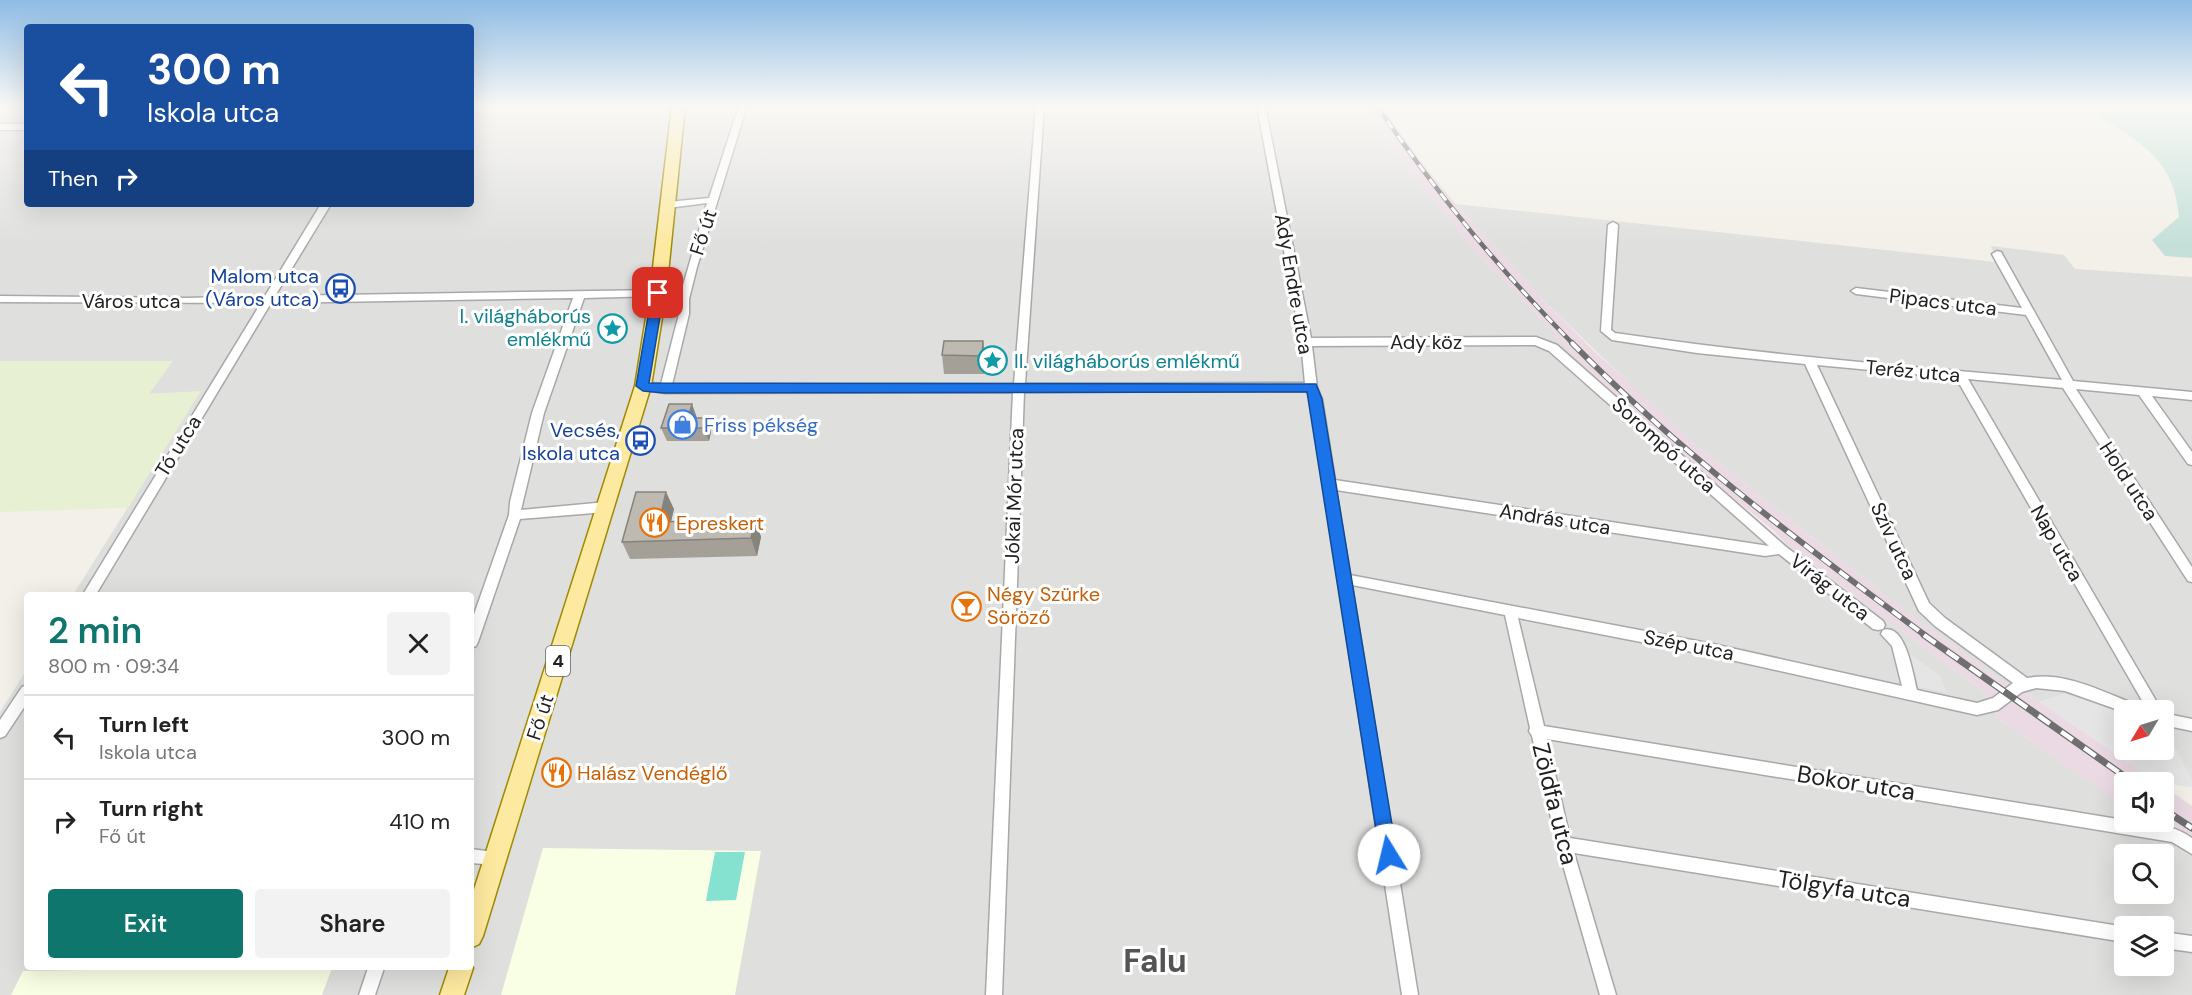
<!DOCTYPE html>
<html lang="en">
<head>
<meta charset="utf-8">
<style>
	body { margin:0; font-family:"DM Sans",sans-serif; background:#f2f2f2; color:#222; height:100vh; display:flex; flex-direction:column; font-size:22px; white-space:nowrap }
	* { box-sizing:border-box; margin:0 }
	p { font-size:20px; color:#767676 }
	.icon { flex:none; width:33px; height:33px; fill:none; stroke:currentColor; stroke-width:2; stroke-linecap:round; stroke-linejoin:round }
	.map { position:relative; flex:1; overflow:hidden }
	.panel { position:absolute; left:24px; top:592px; width:450px; height:378px; display:flex; flex-direction:column; background:#fff; border-radius:6px; box-shadow:0 6px 24px #0002 }
	.panel>* { flex:none }
	.top-card { position:absolute; left:24px; top:24px; width:450px; height:183px; border-radius:6px; box-shadow:0 6px 24px #0002; background:#1a4fa0; color:#fff; overflow:hidden }
	.needle { width:39px; rotate:232deg }
	.controls { position:absolute; left:2114px; top:700px; display:grid; gap:12px }
	.controls a { display:grid; place-items:center; width:60px; height:60px; border-radius:6px; background:#fff; box-shadow:0 6px 24px #0002; font-size:30px }
	.pin { position:absolute; display:grid; place-items:center; width:51px; height:51px; color:#fff; margin:-26px; border-radius:12px; box-shadow:0 3px 9px #0006 }
	.me { position:absolute; width:66px; margin:-33px; rotate:351deg; stroke-linejoin:round; filter:drop-shadow(0 0 4px #0008) }
	.turn { display:flex; align-items:center; gap:21px; height:126px; padding:0 24px; font-size:27px }
	.turn .icon { width:78px; height:78px; stroke-width:2.5 }
	.turn b { display:block; font-size:42px; line-height:51px }
	.then { display:flex; align-items:center; height:57px; padding:0 24px; background:#0003; gap:12px; font-size:22px }
	.round { display:grid; place-items:center; flex:none; width:63px; height:63px; border-radius:6px; background:#f2f2f2 }
	.summary { display:flex; align-items:center; justify-content:space-between; height:102px; padding:0 24px }
	h1 { font-size:36px; font-weight:600; line-height:45px; color:#0f766e }
	.button { display:flex; gap:12px; margin-top:auto; padding:12px 24px }
	.button a { flex:1; height:69px; border-radius:6px; background:#0f766e; color:#fff; font-size:24px; font-weight:600; line-height:69px; text-align:center }
	.button a+a { background:#f2f2f2; color:#222 }
	ul { padding:0; list-style:none }
	li { display:flex; align-items:center; gap:18px; height:84px; padding:0 24px; border-top:2px solid #e0e0e0 }
	li div { flex:1 }
	li b { display:block; font-size:22px }
	li em { font-style:normal }
	.map>svg:first-child { display:block }
	.residential { fill:#dfdfde; fill-rule:evenodd }
	.industrial { fill:#ebdae4 }
	.education { fill:#f9ffe4 }
	.farmland { fill:#e8f0d3 }
	.wetland { fill:#c4e0d9 }
	.pitch { fill:#85e2d1 }
	.parking { fill:#e5e5e5 }
	.lines { fill:none; stroke-linecap:round; stroke-linejoin:round }
	.street-casing { stroke:#a8a8a8; stroke-width:3 }
	.primary-casing { stroke:#9f8a00; stroke-width:3 }
	.street { fill:#fff; fill-rule:evenodd }
	.primary { fill:#fee9a0; fill-rule:evenodd }
	.rail-far2-casing { stroke:#6f6f6f; stroke-width:4.5 }
	.rail-far1-casing { stroke:#6f6f6f; stroke-width:6 }
	.rail-casing { stroke:#6f6f6f; stroke-width:7 }
	.rail-far2 { stroke:#fff; stroke-width:3; stroke-dasharray:9; stroke-linecap:butt }
	.rail-far1 { stroke:#fff; stroke-width:4; stroke-dasharray:11; stroke-linecap:butt }
	.rail { stroke:#fff; stroke-width:4.5; stroke-dasharray:14; stroke-linecap:butt }
	.wall { fill:#a4a098 }
	.shaded-wall { fill:#86827c }
	.building { fill:#bfbab1; stroke:#86827c; stroke-width:1.5 }
	.route { fill:#1a73e8; stroke:#114b97; stroke-width:1.5 }
	.labels { text-anchor:middle; stroke-width:6; stroke-linejoin:round; paint-order:stroke }
	.shield { fill:#fff; stroke:#646464; stroke-width:1.5 }
	.shield-label { font-size:18px; font-weight:bold; fill:#212121 }
	.street-label { font-size:20px; fill:#212121; stroke:#fff }
	.transit-label { font-size:20px; fill:#164399; stroke:#fff; text-anchor:end }
	.culture-label { font-size:20px; fill:#0d838f; stroke:#fff; text-anchor:end }
	.shop-label { font-size:20px; fill:#366cbe; stroke:#fff; text-anchor:start }
	.food-label { font-size:20px; fill:#c56008; stroke:#fff; text-anchor:start }
	.near-street-label { font-size:24px; fill:#212121; stroke:#fff }
	.near-district-label { font-size:32px; font-weight:bold; fill:#545454; stroke:#fff }
</style>
</head>
<body>
<div class="map">
<svg width="2192" height="995" viewBox="0 0 2192 995">
	<rect width="100%" height="100%" fill="#f2f0e8"/>
	<path class="residential" d="M0,106H27V204H471V106H1367L1400,159L1479,255L1591,372L1638,415L1786,544L1985,693L1998,718L2124,806V822H2148L2192,852V995H0V712L27,669V968H471V596L73,595L200,392L148,394L172,361H0ZM2124,855H2163V894H2124ZM2124,927H2163V966H2124Z
		M1456,204L1996,262L1991,246L2064,255L2075,269L2192,277V780L2163,726V711L2124,712L2063,694L2040,702L1996,677L1895,603L1705,452L1661,414L1543,300Z"/>
	<path class="industrial" d="M1367,106H1383L1419,159L1456,204L1543,300L1594,351L1705,452L1895,603L1996,677L2040,702L2158,783H2124V806L2102,791L1998,718L1985,693L1786,544L1774,531L1694,466L1591,372L1479,255L1400,159Z
		M2163,786L2192,806V852L2148,822H2163Z"/>
	<path class="education" d="M543,848L761,851L735,995H501Z
		M217,968H332L322,995H11L23,971Z"/>
	<path class="farmland" d="M0,361H173L149,394L201,391L128,508L0,512Z"/>
	<path class="wetland" d="M2087,106H2192V258L2165,256L2152,240L2179,217C2175,174 2158,154 2122,131C2109,123 2098,117 2087,106Z"/>
	<path class="pitch" d="M715,852H745L736,900L706,901Z"/>
	<path class="parking" d="M1899,647L1940,675L1946,692L1909,685Z
		M2063,694L2124,712V750H2163V726L2192,780V787L2158,783L2040,702Z"/>
	<g class="lines">
		<defs>
			<path id="street" d="M739,106H747L697,267L689,299V314L672,385L1014,384L1036,106H1044L1025,384L1305,383L1301,342L1257,106H1265L1311,338L1536,337L1557,345L1785,546L1883,621L1885,625L1883,629L1878,630L1873,629L1779,554L1765,556L1336,490L1350,575L1713,644L1902,686L1892,646L1881,634L1883,630C1906,623 1913,675 1917,690L1977,703L1993,698L2013,683L1935,626L1919,611L1805,364L1697,353L1612,340L1601,331L1608,225L1613,222L1618,225L1611,330L1615,333C1763,355 1913,367 2062,380L2026,315L1856,294L1851,291L1856,288L2022,308L1992,254L1997,251L2001,252L2073,381L2192,392V400L2152,396L2192,452V465L2188,464L2139,395L2076,389L2192,567V582L2188,581L2063,388L1968,379L2162,711H2148L1956,378L1817,365L1929,603L1945,618L2027,678C2065,670 2107,694 2142,707L2144,711L2124,712L2065,691L2036,688L2022,692L1998,710L1977,715L1713,656L1518,618L1544,726L2124,820V822C2148,822 2172,824 2192,838V854L2172,842L1547,739L1570,838L2126,927H2124V942L1574,853L1616,995H1600L1557,844L1532,736L1529,731L1530,728L1505,615L1352,585L1418,995H1402L1310,399L1307,391L1024,392L1002,995H986L1013,392L665,393L639,389L637,386L643,382L661,384L679,314V303L657,304L652,301L657,298L680,296L707,203L668,208L663,205L668,202L709,198ZM1535,345L1549,351L1769,546L1335,480L1322,399L1317,387L1312,346Z
				M0,124H27V130H0Z
				M321,204H331L275,296L658,290L663,293L658,296L584,298L544,413L521,510L606,502L610,504L612,507L610,510L606,512L520,519L478,642L476,646L471,648V623L509,515L510,502L532,413L573,298L271,303L95,596H82L261,303L0,302V296L187,298L265,296Z
				M27,685V703L5,736L0,738V720L22,687Z
				M2163,713L2192,719V731L2163,725Z
				M471,849L501,853L504,858L501,863L496,865L471,863Z
				M2163,932L2192,936V952L2163,948Z
				M368,968H384L375,995H359Z"/>
			<path id="primary" d="M672,106H685L666,293L651,386L483,936L479,944L471,948V899L635,386L650,293Z
				M471,963L473,968L464,995H440L449,968H471Z"/>
		</defs>
		<use href="#street" class="street-casing"/>
		<use href="#primary" class="primary-casing"/>
		<use href="#street" class="street"/>
		<use href="#primary" class="primary"/>
		<defs>
			<path id="rail-far2" d="M1377,106C1438,195 1498,268 1573,344"/>
			<path id="rail-far1" d="M1572,343C1679,452 1803,545 1926,636"/>
			<path id="rail" d="M1924,635L2134,783
				M2163,809L2192,828"/>
		</defs>
		<use href="#rail-far2" class="rail-far2-casing"/>
		<use href="#rail-far1" class="rail-far1-casing"/>
		<use href="#rail" class="rail-casing"/>
		<use href="#rail-far2" class="rail-far2"/>
		<use href="#rail-far1" class="rail-far1"/>
		<use href="#rail" class="rail"/>
	</g>
	<path class="wall" d="M983,341L985,360L984,374H944L942,355Z
		M707,418L711,432L709,441H667L661,428Z
		M674,509L671,521L755,519L761,537L757,556L630,559L622,542Z"/>
	<path class="shaded-wall" d="M983,341L985,360L984,374L982,356Z
		M692,404L697,418L694,428L688,418Z
		M707,418L711,432L709,441L704,428Z
		M666,492L674,509L667,539L659,522Z
		M755,519L761,537L757,556L751,538Z"/>
	<path class="building" d="M944,341H983L982,356L942,355Z
		M669,404H692L688,418H707L704,428H661Z
		M636,492H666L659,522L755,519L751,538L622,542Z"/>
	<linearGradient id="sky" x2="0" y2="1"><stop stop-color="#8ebce5"/><stop offset="0.43" stop-color="#f9f8f5"/><stop offset="1" stop-color="#f9f8f5" stop-opacity="0"/></linearGradient>
	<rect width="2192" height="246" fill="url(#sky)"/>
	<path class="route" d="M658,289L664,293L649,383L1316,384L1322,399L1397,855L1395,861L1389,864L1383,861L1380,855L1307,392L664,393L643,391L636,386L652,293Z"/>
	<defs>
		<symbol id="bus-ring" viewBox="-11 -11 22 22"><circle r="9.5" fill="#fff" stroke="#1a4fb4" stroke-width="1.5"/><path d="M-5-6H5V4H4V6H2V4H-2V6H-4V4H-5ZM-3.5-4V0h7V-4ZM-3.5 1.2v1.5H-2V1.2ZM2 1.2v1.5H3.5V1.2Z" fill="#1a4fb4"/></symbol>
		<symbol id="sight-ring" viewBox="-11 -11 22 22"><circle r="9.5" fill="#fff" stroke="#0f9aa8" stroke-width="1.5"/><path d="M0-6L1.8-2.2L6-1.7L2.9 1.2L3.7 5.4L0 3.3L-3.7 5.4L-2.9 1.2L-6-1.7L-1.8-2.2Z" fill="#0f9aa8"/></symbol>
		<symbol id="shop-ring" viewBox="-11 -11 22 22"><circle r="9.5" fill="#fff" stroke="#3f7fe0" stroke-width="1.5"/><path d="M-5-2.5h2.3a2.7 3.5 0 0 1 5.4 0H5L5.5 6h-11ZM-1.5-2.5h3a1.5 2.3 0 0 0-3 0Z" fill="#3f7fe0"/></symbol>
		<symbol id="restaurant-ring" viewBox="-11 -11 22 22"><circle r="9.5" fill="#fff" stroke="#e8710a" stroke-width="1.5"/><path d="M-5-6h1v4h1v-4h1v4h1v-4h1v5L-1.5 .5V6h-2V.5L-5-1ZM5-6V6H3V1.5H1.5Q1.5-4 5-6Z" fill="#e8710a"/></symbol>
		<symbol id="bar-ring" viewBox="-11 -11 22 22"><circle r="9.5" fill="#fff" stroke="#e8710a" stroke-width="1.5"/><path d="M-6-5H6L.8 .8V4.5H3.5V6h-7V4.5H-.8V.8Z" fill="#e8710a"/></symbol>
	</defs>
	<g fill-rule="evenodd">
		<use href="#bus-ring" x="324" y="272" width="33" height="33"/>
		<use href="#sight-ring" x="596" y="312" width="33" height="33"/>
		<use href="#sight-ring" x="976" y="344" width="33" height="33"/>
		<use href="#shop-ring" x="666" y="408" width="33" height="33"/>
		<use href="#bus-ring" x="624" y="424" width="33" height="33"/>
		<use href="#restaurant-ring" x="638" y="506" width="33" height="33"/>
		<use href="#bar-ring" x="950" y="590" width="33" height="33"/>
		<use href="#restaurant-ring" x="540" y="756" width="33" height="33"/>
	</g>
	<g class="labels">
		<rect class="shield" x="546" y="646" width="24" height="30" rx="4.5"/>
		<g class="shield-label">
			<text x="558" y="667">4</text>
		</g>
		<g class="street-label">
			<text transform="translate(703 232) rotate(-72)" y="7">Fő út</text>
			<text transform="translate(1294 284) rotate(80)" y="7">Ady Endre utca</text>
			<text x="131" y="308">Város utca</text>
			<text transform="translate(1943 302) rotate(7)" y="7">Pipacs utca</text>
			<text x="1426" y="349">Ady köz</text>
			<text transform="translate(1913 371) rotate(5)" y="7">Teréz utca</text>
			<text transform="translate(1664 445) rotate(42)" y="7">Sorompó utca</text>
			<text transform="translate(178 446) rotate(-58)" y="7">Tó utca</text>
			<text transform="translate(2129 481) rotate(57)" y="7">Hold utca</text>
			<text transform="translate(1014 496) rotate(-88)" y="7">Jókai Mór utca</text>
			<text transform="translate(1555 519) rotate(9)" y="7">András utca</text>
			<text transform="translate(1894 541) rotate(65)" y="7">Szív utca</text>
			<text transform="translate(2057 543) rotate(60)" y="7">Nap utca</text>
			<text transform="translate(1830 587) rotate(38)" y="7">Virág utca</text>
			<text transform="translate(1689 645) rotate(11)" y="7">Szép utca</text>
			<text transform="translate(540 717) rotate(-72)" y="7">Fő út</text>
		</g>
		<g class="transit-label">
			<text x="319" y="283">Malom utca<tspan x="319" dy="23">(Város utca)</tspan></text>
			<text x="620" y="437">Vecsés,<tspan x="620" dy="23">Iskola utca</tspan></text>
		</g>
		<g class="culture-label">
			<text x="591" y="323">I. világháborús<tspan x="591" dy="23">emlékmű</tspan></text>
			<text x="1014" y="368" text-anchor="start">II. világháborús emlékmű</text>
		</g>
		<g class="shop-label">
			<text x="704" y="432">Friss pékség</text>
		</g>
		<g class="food-label">
			<text x="676" y="530">Epreskert</text>
			<text x="987" y="601">Négy Szürke<tspan x="987" dy="23">Söröző</tspan></text>
			<text x="577" y="780">Halász Vendéglő</text>
		</g>
		<g class="near-street-label">
			<text transform="translate(1856 783) rotate(9)" y="8">Bokor utca</text>
			<text transform="translate(1555 804) rotate(76)" y="8">Zöldfa utca</text>
			<text transform="translate(1844 889) rotate(9)" y="8">Tölgyfa utca</text>
		</g>
		<g class="near-district-label">
			<text x="1155" y="972">Falu</text>
		</g>
	</g>
</svg>
<div class="controls">
<a><svg class="needle" viewBox="-14 -14 28 28"><path d="M0-13l5 13h-10z" fill="#e53935"/><path d="M0 13l5-13h-10z" fill="#767676"/></svg></a>
<a><svg class="icon" aria-label="sound" viewBox="0 0 24 24"><path d="M4 9h4l5-4v14l-5-4H4zM17 9q2 3 0 6"/></svg></a>
<a><svg class="icon" aria-label="search" viewBox="0 0 24 24"><circle cx="10" cy="10" r="6"/><path d="M15 15l6 6"/></svg></a>
<a><svg class="icon" aria-label="layers" viewBox="0 0 24 24"><path d="M12 4l9 5-9 5-9-5zM3 14l9 5 9-5"/></svg></a>
</div>
<div class="pin" style="left:658px;top:293px;background:#d93025"><svg class="icon" aria-label="arrive" viewBox="0 0 24 24"><path d="M6 21V4h12l-3 4 3 4H6"/></svg></div>
<svg class="me" style="left:1389px;top:855px" viewBox="-20 -20 40 40"><circle r="19" fill="#fff"/><path d="M0-13L10 11 0 6-10 11z" fill="#1a73e8"/></svg>
<div class="top-card">
<div class="turn"><svg class="icon" aria-label="left" viewBox="0 0 24 24"><path d="M17 20v-9H6M10 6l-5 5 5 5"/></svg><div><b>300 m</b>Iskola utca</div></div>
<div class="then">Then<svg class="icon" aria-label="right" viewBox="0 0 24 24"><path d="M7 20v-9h11M14 6l5 5-5 5"/></svg></div>
</div>
<section class="panel">
<div class="summary"><div><h1>2 min</h1><p>800 m · 09:34</p></div><a class="round"><svg class="icon" aria-label="close" viewBox="0 0 24 24"><path d="M6 6l12 12M18 6L6 18"/></svg></a></div>
<ul>
<li><svg class="icon" aria-label="left" viewBox="0 0 24 24"><path d="M17 20v-9H6M10 6l-5 5 5 5"/></svg><div><b>Turn left</b><p>Iskola utca</p></div><em>300 m</em></li>
<li><svg class="icon" aria-label="right" viewBox="0 0 24 24"><path d="M7 20v-9h11M14 6l5 5-5 5"/></svg><div><b>Turn right</b><p>Fő út</p></div><em>410 m</em></li>
</ul>
<div class="button"><a>Exit</a><a>Share</a></div>
</section>
</div>
</body>
</html>
